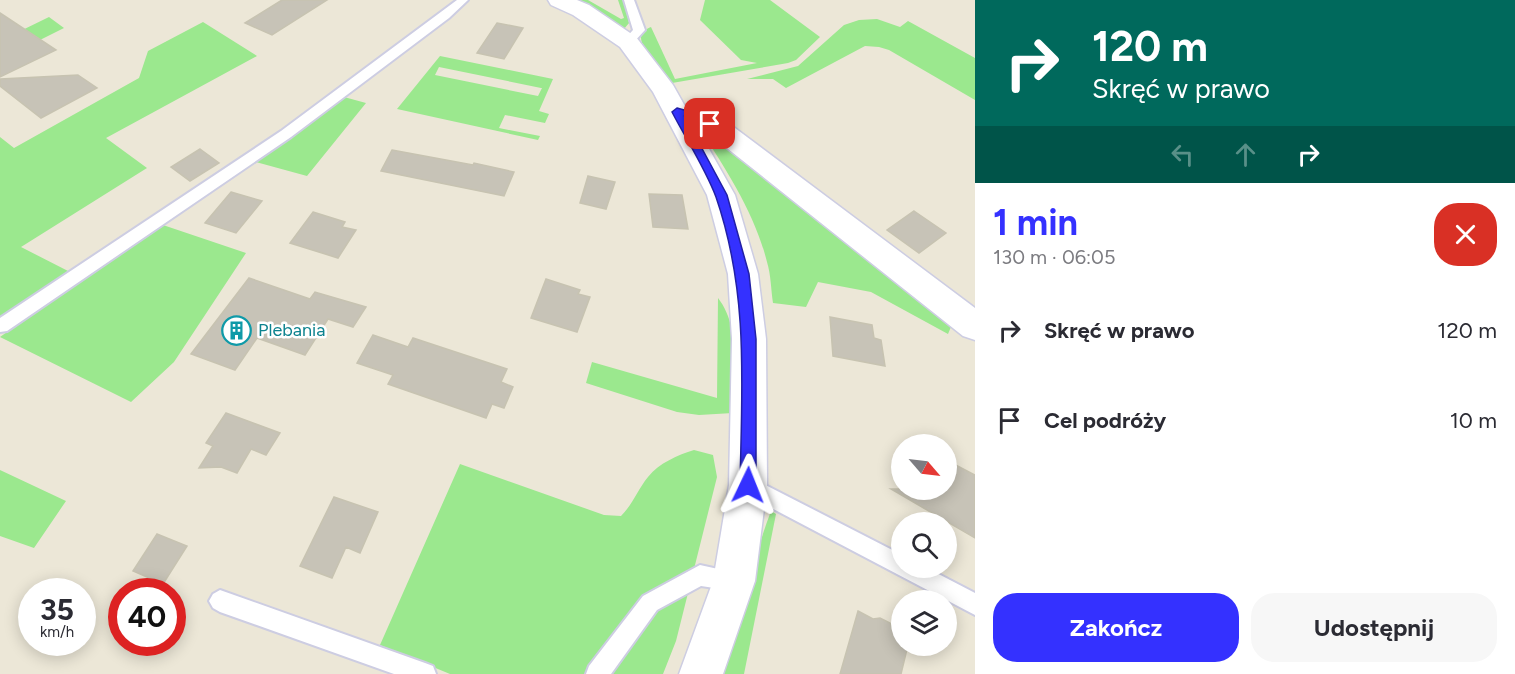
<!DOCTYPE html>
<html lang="pl">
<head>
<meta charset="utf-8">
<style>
	body { margin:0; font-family:Figtree,sans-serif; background:#f7f7f7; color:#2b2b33; height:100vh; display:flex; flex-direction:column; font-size:22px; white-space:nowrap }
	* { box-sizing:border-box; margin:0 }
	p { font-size:20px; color:#7c7c81 }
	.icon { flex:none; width:33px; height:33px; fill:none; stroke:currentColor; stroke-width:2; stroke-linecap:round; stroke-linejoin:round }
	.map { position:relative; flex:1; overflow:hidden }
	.drawer { display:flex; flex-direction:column; background:#fff; width:540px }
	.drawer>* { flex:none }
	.top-card { background:#00695c; color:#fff; overflow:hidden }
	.needle { width:39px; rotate:118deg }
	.fabs { position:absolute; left:891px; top:434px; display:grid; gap:12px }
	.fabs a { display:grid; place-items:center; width:66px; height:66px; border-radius:50%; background:#fff; box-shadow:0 3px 15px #0003; font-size:30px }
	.speed { position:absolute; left:18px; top:578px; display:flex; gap:12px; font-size:30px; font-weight:700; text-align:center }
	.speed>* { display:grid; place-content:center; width:78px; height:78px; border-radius:50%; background:#fff; box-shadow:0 3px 15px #0003; line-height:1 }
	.speed small { font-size:15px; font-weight:400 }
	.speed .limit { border:9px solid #d22; background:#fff; color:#111 }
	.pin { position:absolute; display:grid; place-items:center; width:51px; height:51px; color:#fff; margin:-26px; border-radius:12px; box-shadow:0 3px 9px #0006 }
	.me { position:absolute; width:66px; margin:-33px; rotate:2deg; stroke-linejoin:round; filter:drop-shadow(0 0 4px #0008) }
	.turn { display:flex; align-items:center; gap:21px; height:126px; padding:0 18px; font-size:27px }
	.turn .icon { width:78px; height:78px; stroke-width:2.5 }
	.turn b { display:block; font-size:42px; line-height:51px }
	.lanes { display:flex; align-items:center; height:57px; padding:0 18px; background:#0003; justify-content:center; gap:30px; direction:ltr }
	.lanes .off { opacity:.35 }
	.round { display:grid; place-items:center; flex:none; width:63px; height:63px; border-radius:24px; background:#f7f7f7 }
	.head { display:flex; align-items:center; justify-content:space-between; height:102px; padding:0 18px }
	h1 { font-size:36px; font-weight:700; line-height:45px; color:#3431ff }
	.primary-button { display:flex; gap:12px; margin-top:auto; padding:12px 18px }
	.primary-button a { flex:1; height:69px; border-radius:24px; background:#3431ff; color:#fff; font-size:24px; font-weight:700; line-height:69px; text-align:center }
	.primary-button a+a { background:#f7f7f7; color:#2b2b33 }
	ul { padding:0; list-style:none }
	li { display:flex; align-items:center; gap:18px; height:90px; padding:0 18px }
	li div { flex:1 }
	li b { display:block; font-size:22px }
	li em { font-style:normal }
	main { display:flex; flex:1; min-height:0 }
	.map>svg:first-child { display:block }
	.green { fill:#9be88e; fill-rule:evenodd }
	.building { fill:#c7c3b7; stroke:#c7c3b1; stroke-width:1.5 }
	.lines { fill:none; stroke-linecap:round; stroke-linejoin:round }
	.lane-casing { stroke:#cdcde2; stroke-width:4 }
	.street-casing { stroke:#cdcde2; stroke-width:3 }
	.secondary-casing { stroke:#cdcde2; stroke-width:3 }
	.lane { fill:#fff; fill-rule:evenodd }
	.street { fill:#fff; fill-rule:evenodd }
	.secondary { fill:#fff; fill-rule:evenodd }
	.route { fill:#3431ff; stroke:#2220a6; stroke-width:1.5 }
	.labels { text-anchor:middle; stroke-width:5; stroke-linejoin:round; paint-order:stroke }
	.culture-label { font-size:18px; fill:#0d838f; stroke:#fff; text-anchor:start }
</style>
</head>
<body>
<main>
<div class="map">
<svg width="975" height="674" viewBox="0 0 975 674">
	<rect width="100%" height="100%" fill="#ece7d7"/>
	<path class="green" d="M575,0H588L621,19L624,18L618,0H624L629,23L624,29Z
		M705,0H770L820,37L796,60L788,63L672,83C663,78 641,48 641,38C641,32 646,29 651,27L675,79L757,63L741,60L700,20Z
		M49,17L64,28L22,49L6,38Z
		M877,19L900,27L908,21L975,58V100L889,50L879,47L865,46L786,88L773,79H747L798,66L844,25L859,20Z
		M203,22L257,56L106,138L147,168L21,247L70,272L0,322V137L14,148L139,78L148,51Z
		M440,56L553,79L539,111L549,114L545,123L505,115L499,128L540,136L538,140L397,109ZM439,67L541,88H542L538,96L435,75Z
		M344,97L366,103L307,176L252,161Z
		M701,126L953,322L948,334L871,292L818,282L806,307L773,303C771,290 771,275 767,262C755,214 727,171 700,129Z
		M160,224L246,253L174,362L131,402L0,337Z
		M718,298C742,329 733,375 733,413L699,415L677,412L586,383L592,362L717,398Z
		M694,450L713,455L717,477L676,641L663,674H450L380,645L460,464L604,515L621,516C633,504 638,489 648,477C659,463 678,455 694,450Z
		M0,470L66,501L34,548L0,536Z
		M771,511L776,514L744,674H724C740,620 751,564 771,511Z"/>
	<path class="building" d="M282,0H327L272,35L245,23Z
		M0,13L56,50L0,77Z
		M497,23L523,28L504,59L477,53Z
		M78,75L97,88L41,118L0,86V79Z
		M200,149L219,163L190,181L171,167Z
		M392,150L473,165L474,163L514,172L504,196L381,171Z
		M588,176L615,182L606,209L580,203Z
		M231,192L262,201L236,233L205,223Z
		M649,194L682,195L688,229L653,227Z
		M914,211L946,233L919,253L887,230Z
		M313,212L345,222L342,227L356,230L338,258L290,243Z
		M249,278L310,299L315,292L366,307L353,327L328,319L305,355L257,338L235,370L191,354Z
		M546,279L580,290L578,294L590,297L577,332L531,318Z
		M830,317L872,325L874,338L881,340L885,366L833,356Z
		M373,335L408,347L413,338L507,369L501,382L513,387L504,408L492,404L486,418L388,384L393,375L357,363Z
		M226,413L280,433L266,455L251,449L237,473L221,467L199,468L213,446L206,443Z
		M946,460L975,475V538L891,489H946Z
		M334,497L378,512L360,553L346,547L332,578L300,566Z
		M157,534L187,546L163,584L133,571Z
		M858,611L873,619L880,618L890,623L894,632L902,636V645H908L901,674H840Z"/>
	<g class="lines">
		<defs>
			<path id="lane" d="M457,0H468L449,18L291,137L7,331L0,332V318L281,131Z
				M624,0H634L645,30L632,44L628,45L622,42L633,30Z
				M748,476L902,555V567H925L975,593V615L741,492L738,485L741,478Z
				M700,565L741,574L744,581L741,588L734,591L701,586L657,610L611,674H586L589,666L643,596Z
				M220,590L425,663L433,666L436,674H394L220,612L213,608L209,601L213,594Z"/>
			<path id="street" d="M677,104L707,112L731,125L975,308V340L963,336L713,137L689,124L668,118L664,112L668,106Z"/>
			<path id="secondary" d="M548,0H577L589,5L636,37L673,85L735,195L758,274L766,339L767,485L755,581L723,674H679L713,581L729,485L732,339L728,274L707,195L653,92L620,47L573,15L551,5Z"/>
		</defs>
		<use href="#lane" class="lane-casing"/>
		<use href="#street" class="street-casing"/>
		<use href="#secondary" class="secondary-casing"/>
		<use href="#lane" class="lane"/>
		<use href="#street" class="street"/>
		<use href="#secondary" class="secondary"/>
	</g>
	<path class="route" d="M677,108L702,115L715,124L710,128L685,117L727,195L749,274L756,339V485L754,491L748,493L742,491L740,485C742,385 749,293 716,197C705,168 686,139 672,112Z"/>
	<defs>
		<symbol id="building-ring" viewBox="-11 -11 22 22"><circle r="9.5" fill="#fff" stroke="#0f9aa8" stroke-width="1.5"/><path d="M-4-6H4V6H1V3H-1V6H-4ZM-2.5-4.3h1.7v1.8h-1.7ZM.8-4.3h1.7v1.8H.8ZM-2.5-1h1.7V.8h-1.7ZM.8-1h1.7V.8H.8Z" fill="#0f9aa8"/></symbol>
	</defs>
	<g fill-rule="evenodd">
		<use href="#building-ring" x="220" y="314" width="33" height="33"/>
	</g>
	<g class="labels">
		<g class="culture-label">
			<text x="258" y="336">Plebania</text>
		</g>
	</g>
</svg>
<div class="fabs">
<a><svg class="needle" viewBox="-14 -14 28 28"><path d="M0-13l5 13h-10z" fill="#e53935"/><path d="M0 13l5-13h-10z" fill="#7c7c81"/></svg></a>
<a><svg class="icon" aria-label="search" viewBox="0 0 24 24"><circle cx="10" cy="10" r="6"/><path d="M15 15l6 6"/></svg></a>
<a><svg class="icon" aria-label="layers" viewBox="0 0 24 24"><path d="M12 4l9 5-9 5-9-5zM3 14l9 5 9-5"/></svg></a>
</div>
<div class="speed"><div>35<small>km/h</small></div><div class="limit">40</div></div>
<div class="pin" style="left:710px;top:124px;background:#d93025"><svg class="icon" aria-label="arrive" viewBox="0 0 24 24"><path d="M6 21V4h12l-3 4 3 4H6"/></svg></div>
<svg class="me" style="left:748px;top:485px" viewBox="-20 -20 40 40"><path d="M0-17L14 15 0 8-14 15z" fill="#3431ff" stroke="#fff" stroke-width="4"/></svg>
</div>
<section class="drawer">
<div class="top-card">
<div class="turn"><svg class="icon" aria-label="right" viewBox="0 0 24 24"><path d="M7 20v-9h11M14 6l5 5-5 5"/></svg><div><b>120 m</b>Skręć w prawo</div></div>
<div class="lanes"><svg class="icon off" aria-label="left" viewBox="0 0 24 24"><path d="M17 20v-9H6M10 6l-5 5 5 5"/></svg><svg class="icon off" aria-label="ahead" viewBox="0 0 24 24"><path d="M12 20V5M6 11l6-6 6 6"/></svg><svg class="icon" aria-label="right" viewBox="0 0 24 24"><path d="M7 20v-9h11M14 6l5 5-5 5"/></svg></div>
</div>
<div class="head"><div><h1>1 min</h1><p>130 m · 06:05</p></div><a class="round" style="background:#d93025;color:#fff"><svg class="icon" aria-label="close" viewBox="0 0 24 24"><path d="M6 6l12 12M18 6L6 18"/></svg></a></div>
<ul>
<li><svg class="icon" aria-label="right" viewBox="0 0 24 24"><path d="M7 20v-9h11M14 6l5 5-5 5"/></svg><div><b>Skręć w prawo</b></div><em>120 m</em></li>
<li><svg class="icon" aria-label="arrive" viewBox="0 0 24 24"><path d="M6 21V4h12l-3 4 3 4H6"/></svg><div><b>Cel podróży</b></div><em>10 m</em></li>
</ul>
<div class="primary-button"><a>Zakończ</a><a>Udostępnij</a></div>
</section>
</main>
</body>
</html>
